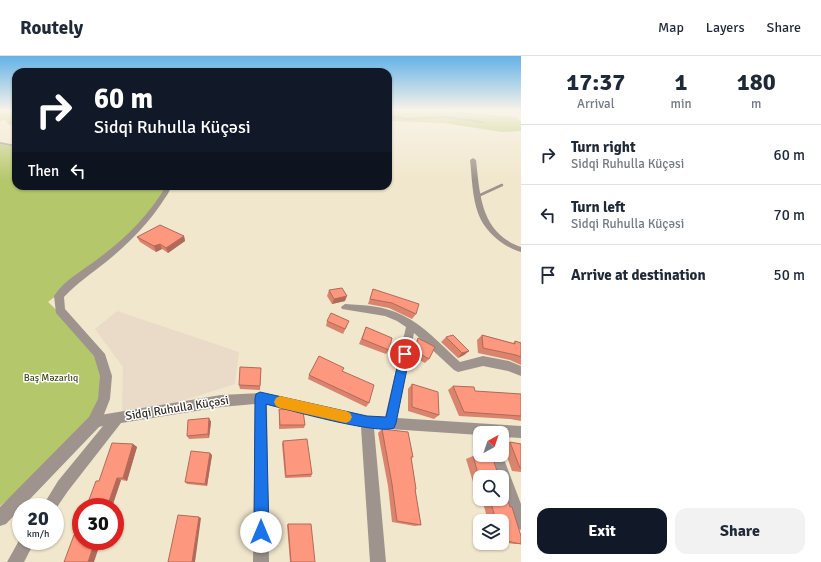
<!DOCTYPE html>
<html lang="en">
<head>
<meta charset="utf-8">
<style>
	body { margin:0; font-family:Signika,sans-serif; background:#f2f2f3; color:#1f2937; height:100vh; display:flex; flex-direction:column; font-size:15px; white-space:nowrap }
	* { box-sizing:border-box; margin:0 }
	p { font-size:13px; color:#747a83 }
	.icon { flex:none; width:22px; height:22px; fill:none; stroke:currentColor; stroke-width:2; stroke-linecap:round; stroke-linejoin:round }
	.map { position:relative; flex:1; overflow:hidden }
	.side { display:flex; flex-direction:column; background:#fff; width:300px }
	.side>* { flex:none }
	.hud { position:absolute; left:12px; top:12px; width:380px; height:122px; border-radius:12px; box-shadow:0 1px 3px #0004; background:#111827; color:#fff; overflow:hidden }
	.needle { width:26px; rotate:40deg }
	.fabs { position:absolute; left:473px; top:370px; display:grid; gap:8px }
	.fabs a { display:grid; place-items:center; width:36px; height:36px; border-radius:8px; background:#fff; box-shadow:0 1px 3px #0004; font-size:20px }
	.speed { position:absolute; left:12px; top:442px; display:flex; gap:8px; font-size:20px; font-weight:700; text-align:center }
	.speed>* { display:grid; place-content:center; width:52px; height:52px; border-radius:50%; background:#fff; box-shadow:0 1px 3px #0004; line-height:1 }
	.speed small { font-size:10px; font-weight:400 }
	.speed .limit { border:6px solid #d22; background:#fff; color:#111 }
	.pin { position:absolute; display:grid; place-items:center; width:34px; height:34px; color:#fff; margin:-17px; border:2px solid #fff; border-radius:50%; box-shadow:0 1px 4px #0007 }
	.me { position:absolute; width:44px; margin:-22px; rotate:0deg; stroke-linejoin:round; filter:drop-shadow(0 0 3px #0008) }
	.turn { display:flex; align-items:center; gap:14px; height:84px; padding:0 16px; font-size:18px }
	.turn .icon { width:52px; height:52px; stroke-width:2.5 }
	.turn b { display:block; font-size:28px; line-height:34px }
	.then { display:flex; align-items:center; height:38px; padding:0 16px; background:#0003; gap:8px; font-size:15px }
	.eta { display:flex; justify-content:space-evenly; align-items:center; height:68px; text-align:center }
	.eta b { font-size:24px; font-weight:800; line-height:28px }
	.primary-button { display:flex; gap:8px; margin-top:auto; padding:8px 16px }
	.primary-button a { flex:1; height:46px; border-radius:12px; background:#111827; color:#fff; font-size:16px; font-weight:800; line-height:46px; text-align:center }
	.primary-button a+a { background:#f2f2f3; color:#1f2937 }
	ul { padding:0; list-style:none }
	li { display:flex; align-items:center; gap:12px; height:60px; padding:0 16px; border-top:1px solid #e0e1e3 }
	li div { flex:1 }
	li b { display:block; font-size:15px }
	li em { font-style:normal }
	header { display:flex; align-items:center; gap:24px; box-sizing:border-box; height:56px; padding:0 20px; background:#fff; border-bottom:1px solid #e0e1e3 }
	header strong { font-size:19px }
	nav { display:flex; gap:22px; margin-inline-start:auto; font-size:14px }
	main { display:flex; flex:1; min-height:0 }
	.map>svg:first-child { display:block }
	.industrial { fill:#e9dbc8 }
	.green { fill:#b5c76b }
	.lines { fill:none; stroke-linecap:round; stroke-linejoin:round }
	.service-far1 { stroke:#9e948d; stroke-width:2 }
	.service { stroke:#9e948d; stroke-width:2.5 }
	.minor { fill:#9e948d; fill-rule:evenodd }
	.tertiary { fill:#9e948d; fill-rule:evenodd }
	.wall { fill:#da836d }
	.shaded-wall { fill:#b16a59 }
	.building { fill:#fd987f; stroke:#b16a59 }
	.route { fill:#1a73e8; stroke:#114b97 }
	.slow { fill:#f59e0b }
	.labels { text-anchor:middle; stroke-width:3; stroke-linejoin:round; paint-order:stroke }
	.park-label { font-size:10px; fill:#41491f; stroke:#fff }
	.near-street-label { font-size:12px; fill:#322e24; stroke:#fff }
</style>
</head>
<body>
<header>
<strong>Routely</strong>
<nav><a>Map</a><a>Layers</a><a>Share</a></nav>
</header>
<main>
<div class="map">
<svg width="521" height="506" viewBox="0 0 521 506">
	<rect width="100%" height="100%" fill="#f1e7cd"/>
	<path class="industrial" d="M117,255L239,296L235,328L163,351L122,357L123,311L95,273Z"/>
	<path class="green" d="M0,54H16V71L8,68L5,64L0,65Z
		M388,54H434L515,61L521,65V75L502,76L444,67L388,65Z
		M0,88L16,91V130H172L168,138L132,181L48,246L81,277L104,306L96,356L31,424L0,450Z"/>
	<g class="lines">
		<path class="service-far1" d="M388,60L406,63L445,61L483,66"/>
		<path class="service" d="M478,140L502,129"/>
		<path class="minor" d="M0,86L16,89V91L0,88Z
			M473,102L476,104C480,140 481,177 521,191V196C503,191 484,175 478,157C472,141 472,121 470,104Z
			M345,248C364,249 385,250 402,259C424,269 442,290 460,306L483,300L509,305L521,310V320L508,315L483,310L458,316L454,314L414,277L397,362L521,370V382L502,381V377H480V379L374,372L386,506H370L361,371L267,349L269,506H253L255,348L221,351L121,367L68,435L55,454V451H42L58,425L103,370L94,372L90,370L88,366L90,362L94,360L221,339L261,337L367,360L385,361L406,271L397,265L385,260L342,253L341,251Z
			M502,398L521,448V474L516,472L502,434V421H497L490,399Z
			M21,481V485H35L24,506H7Z"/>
		<path class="tertiary" d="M166,130H172C156,160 133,184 106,206C92,217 77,227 64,241L65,253L105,298L112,320L110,343L99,371L6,468L0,470V451L89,361L98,343L100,320L94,300L56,257L54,240C64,224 85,213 99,202C126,182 149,159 166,130Z"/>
	</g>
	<path class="wall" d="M184,180L185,185L168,197L162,193L156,196L140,186L137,181Z
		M373,233L416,258L412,263L389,252L368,248Z
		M329,234L345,245L332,248L327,240Z
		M327,265L347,270L343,278L326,270Z
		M366,271L389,294L386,298L359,288Z
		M482,279L513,287L515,285L521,287V309L510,304L478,297L477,284Z
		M446,281L469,295L464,299L458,302L441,286Z
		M418,282L429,303L425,307L411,300L415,287Z
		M261,312L260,334L240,333L239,329Z
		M342,315L369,347L366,351L308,323L309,319Z
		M412,328L439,359L434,363L408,355V333Z
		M453,330L475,335L521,338V365L510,363L459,360L448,334Z
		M279,353L305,369L304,372L279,373Z
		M209,362L211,366L209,382L189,383L187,380Z
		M382,373L413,401L411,402L416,433H415L421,469L415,470L392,466L388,430L378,377Z
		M283,385L312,418L311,421L285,422L282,388Z
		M510,386L521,388V416L512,415L503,389Z
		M133,388L137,391L127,425L121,424L112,451H97L87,449L99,425Z
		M212,399L207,430L187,428L185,426Z
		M473,400L480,421V439H477L466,403Z
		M482,443H502L510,451L521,480V488H514L502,486V465H488Z
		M288,468L315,506H290L287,469Z"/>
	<path class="shaded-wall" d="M184,180L185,185L168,197L166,192Z
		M160,188L162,193L156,196L154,190Z
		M347,240L345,245L332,248L334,243Z
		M469,295L464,299L458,302L462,297Z
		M209,362L211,366L209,382L208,378Z
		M133,388L137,391L127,425L123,422Z
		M210,397L212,399L207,430L205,428Z
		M117,422L121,424L112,451H107Z
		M199,461L201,462L195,506H192Z
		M95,485H101L94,506H88Z"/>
	<path class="building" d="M160,169L184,180L166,192L160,188L154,190L137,181Z
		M342,232L347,240L334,243L329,234Z
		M373,233L419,248L416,258L392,247L370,243Z
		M331,257L349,265L345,273L327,265Z
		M366,271L392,282L389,294L362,283Z
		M453,279L469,295L462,297L446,281Z
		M482,279L515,288V285L521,287V301L516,299L483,292Z
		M418,282L435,291L429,303L415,295Z
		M319,300L344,312L342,315L374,329L369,347L309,319Z
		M240,311L261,312L260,330L239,329Z
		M412,328L438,336L439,359L412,351Z
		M453,330L474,331L475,335L521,338V360L464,356Z
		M279,353L303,355L305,369H280Z
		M209,362L208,378L187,380L188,364Z
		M382,373L408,376L413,401H411L416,433H415L421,469L397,465L392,428Z
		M307,383L312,418L286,420L283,385Z
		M510,386L521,388V412H520Z
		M112,387L133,388L123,422H117L107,451L87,449L96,425H99Z
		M191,395L210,397L205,428L185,426Z
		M473,400L493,403L499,421H480V424Z
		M502,428L510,451H512L521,480V488L502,484V465H496L490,443H502Z
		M178,459L199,461L192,506H168Z
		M288,468H311L315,506H291Z
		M74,479H81V485H95L88,506H64Z"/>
	<linearGradient id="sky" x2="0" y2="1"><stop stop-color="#63b2e7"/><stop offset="0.44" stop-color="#f9f4e8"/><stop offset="1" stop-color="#f9f4e8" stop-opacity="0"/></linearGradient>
	<rect width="521" height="124" fill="url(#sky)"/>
	<path class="route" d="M405,293L410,298L396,367L394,372C378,379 289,354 266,348L269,476L266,481L261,484L256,481L254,476L255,342L256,338L260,336L367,360L386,361L400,298Z"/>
	<path class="slow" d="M280,340L346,355L350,357L352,361L350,365L346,367L280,352L276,350L274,346L276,342Z"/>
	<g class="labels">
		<g class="park-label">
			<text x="51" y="325">Baş Məzarlıq</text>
		</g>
		<g class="near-street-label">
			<text transform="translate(177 352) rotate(-9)" y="4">Sidqi Ruhulla Küçəsi</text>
		</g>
	</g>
</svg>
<div class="fabs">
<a><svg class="needle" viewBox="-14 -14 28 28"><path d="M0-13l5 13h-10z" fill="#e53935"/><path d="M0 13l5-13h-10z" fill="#747a83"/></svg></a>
<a><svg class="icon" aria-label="search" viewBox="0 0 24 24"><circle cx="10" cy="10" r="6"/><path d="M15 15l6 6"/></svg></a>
<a><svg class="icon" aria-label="layers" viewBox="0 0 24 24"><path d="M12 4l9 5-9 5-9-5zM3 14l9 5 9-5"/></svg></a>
</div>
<div class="speed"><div>20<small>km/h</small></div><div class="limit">30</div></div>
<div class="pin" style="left:405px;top:298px;background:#d93025"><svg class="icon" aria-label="arrive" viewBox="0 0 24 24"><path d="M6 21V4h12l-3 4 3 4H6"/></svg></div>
<svg class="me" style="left:261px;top:476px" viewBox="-20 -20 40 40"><circle r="19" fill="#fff"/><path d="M0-13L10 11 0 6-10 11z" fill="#1a73e8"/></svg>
<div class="hud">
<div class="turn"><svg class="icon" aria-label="right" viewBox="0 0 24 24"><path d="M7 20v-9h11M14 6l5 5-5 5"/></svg><div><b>60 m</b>Sidqi Ruhulla Küçəsi</div></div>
<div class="then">Then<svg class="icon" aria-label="left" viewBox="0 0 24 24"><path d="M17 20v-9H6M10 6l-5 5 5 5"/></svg></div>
</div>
</div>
<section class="side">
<div class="eta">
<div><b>17:37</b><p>Arrival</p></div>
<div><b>1</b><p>min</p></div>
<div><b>180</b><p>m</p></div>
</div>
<ul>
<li><svg class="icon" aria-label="right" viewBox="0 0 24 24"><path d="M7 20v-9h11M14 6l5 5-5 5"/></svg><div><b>Turn right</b><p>Sidqi Ruhulla Küçəsi</p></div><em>60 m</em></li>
<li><svg class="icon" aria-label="left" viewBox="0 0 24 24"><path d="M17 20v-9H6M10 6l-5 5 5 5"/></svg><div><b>Turn left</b><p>Sidqi Ruhulla Küçəsi</p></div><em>70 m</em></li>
<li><svg class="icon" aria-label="arrive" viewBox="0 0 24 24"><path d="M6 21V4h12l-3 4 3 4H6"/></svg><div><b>Arrive at destination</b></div><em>50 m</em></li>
</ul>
<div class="primary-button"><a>Exit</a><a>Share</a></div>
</section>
</main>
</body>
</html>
